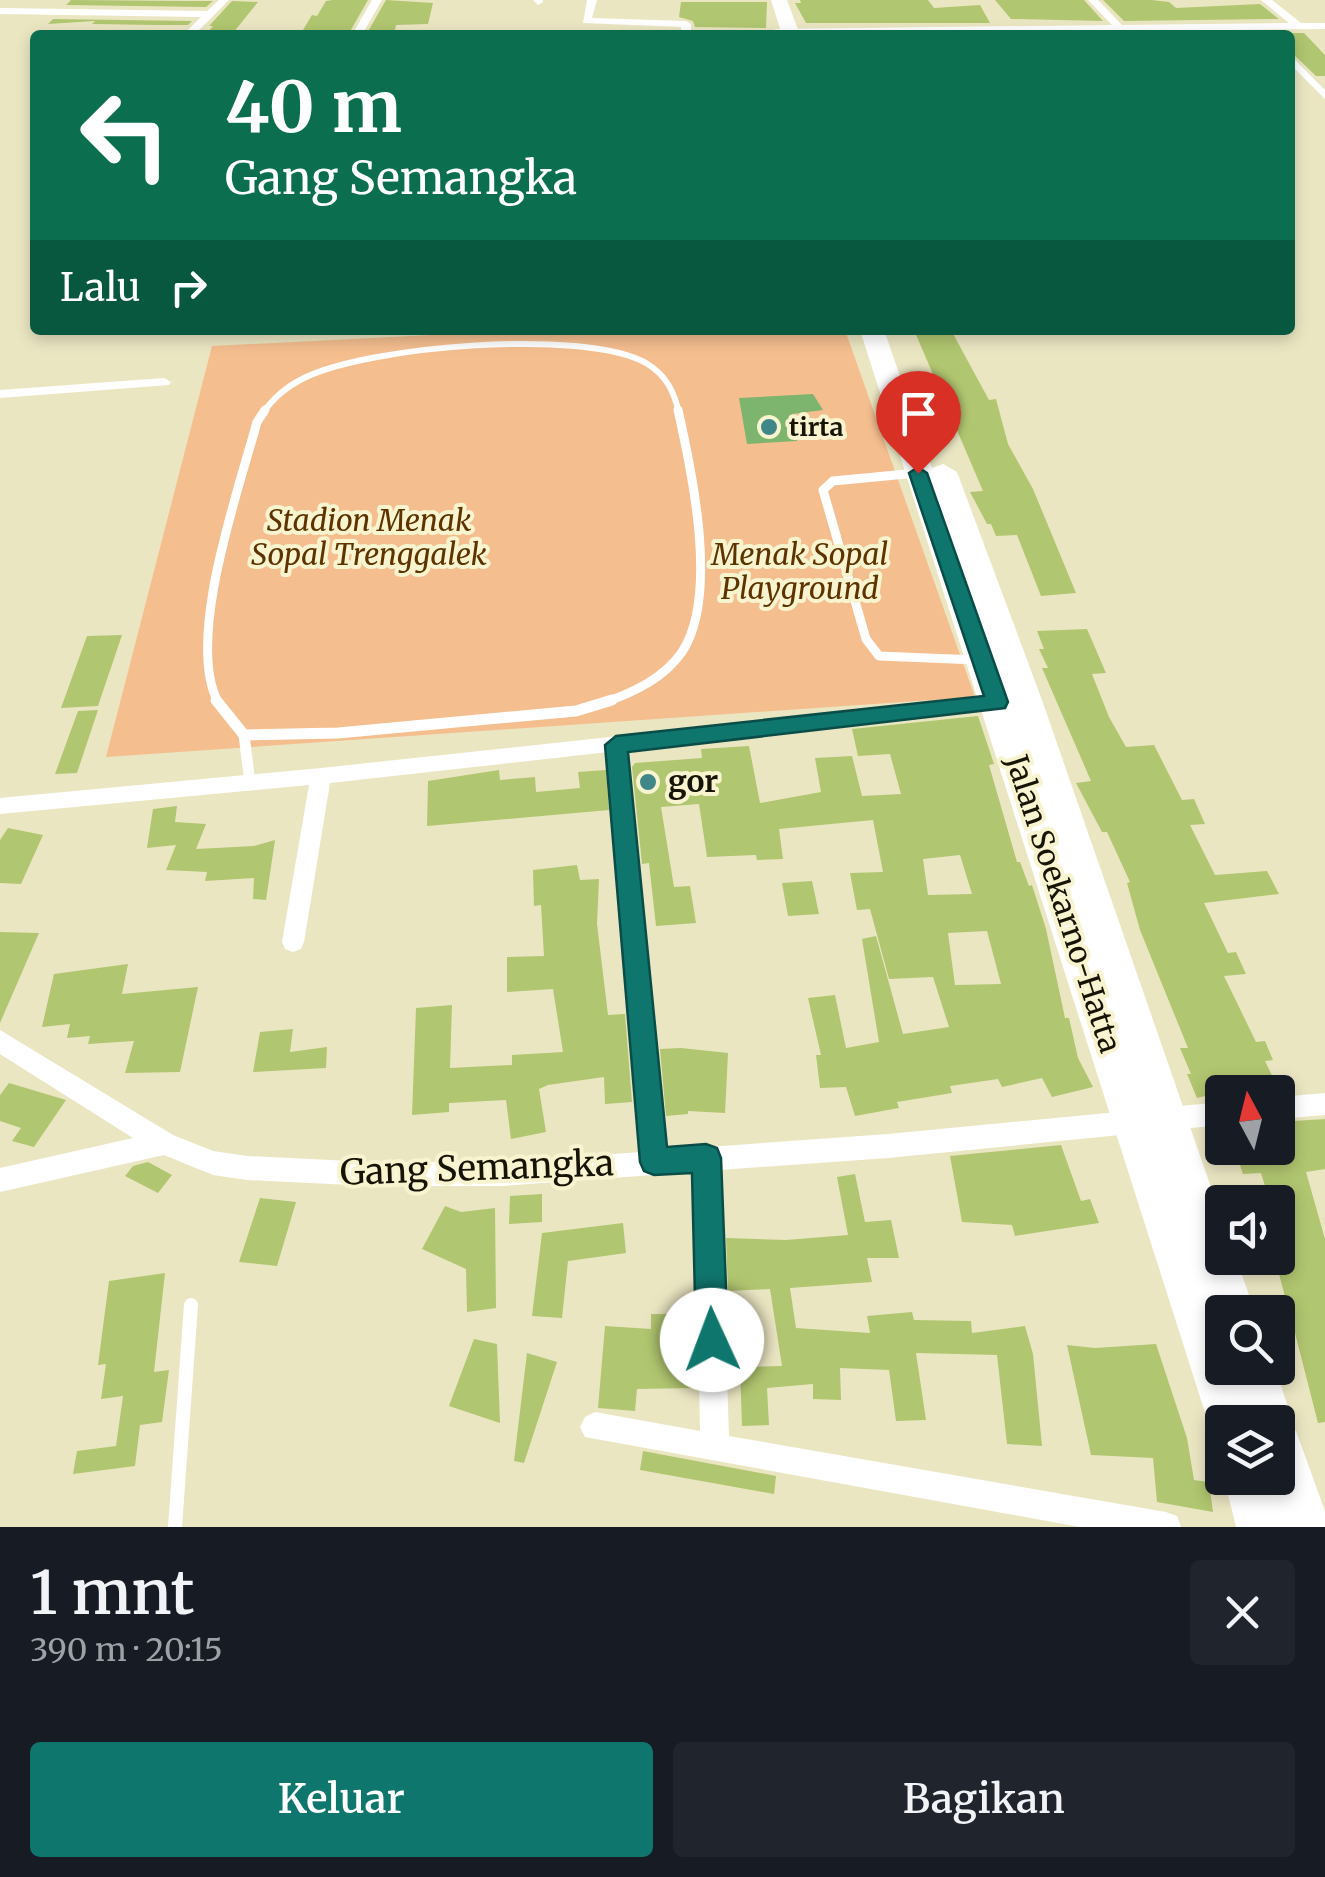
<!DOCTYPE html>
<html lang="id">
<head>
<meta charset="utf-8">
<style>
	body { margin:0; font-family:Merriweather,serif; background:#20242c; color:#f1f3f6; height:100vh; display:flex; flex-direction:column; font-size:38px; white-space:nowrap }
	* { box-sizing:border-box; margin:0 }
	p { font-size:32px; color:#9ea1a6 }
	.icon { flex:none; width:55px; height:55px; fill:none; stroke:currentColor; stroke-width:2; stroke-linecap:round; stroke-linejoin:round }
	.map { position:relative; height:1527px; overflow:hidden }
	.panel { display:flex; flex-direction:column; background:#171b24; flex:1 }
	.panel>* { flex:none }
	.guide { position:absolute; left:30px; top:30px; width:1265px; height:305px; border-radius:10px; box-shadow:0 5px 15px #0003; background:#0b6e4f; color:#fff; overflow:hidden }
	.needle { width:65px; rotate:353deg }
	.fabs { position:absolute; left:1205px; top:1075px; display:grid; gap:20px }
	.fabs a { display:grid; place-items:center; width:90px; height:90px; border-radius:10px; background:#171b24; box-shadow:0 5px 15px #0003; font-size:50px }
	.pin { position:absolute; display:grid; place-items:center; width:85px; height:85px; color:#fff; margin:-102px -42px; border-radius:50% 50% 50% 0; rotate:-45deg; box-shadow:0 0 10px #0007 }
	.pin .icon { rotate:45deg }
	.me { position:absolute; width:110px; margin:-55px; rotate:358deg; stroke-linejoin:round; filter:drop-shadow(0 0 8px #0008) }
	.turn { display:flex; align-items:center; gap:35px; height:210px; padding:0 30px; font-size:45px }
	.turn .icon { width:130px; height:130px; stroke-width:2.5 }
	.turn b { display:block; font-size:70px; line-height:85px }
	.then { display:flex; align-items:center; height:95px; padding:0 30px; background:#0003; gap:20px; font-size:38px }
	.round { display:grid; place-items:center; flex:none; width:105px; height:105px; border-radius:10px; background:#20242c }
	.overview { display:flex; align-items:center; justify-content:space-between; height:170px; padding:0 30px }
	h1 { font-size:60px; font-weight:600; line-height:75px }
	.action { display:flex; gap:20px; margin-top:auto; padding:20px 30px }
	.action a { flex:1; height:115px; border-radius:10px; background:#0f766e; color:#fff; font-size:40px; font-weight:600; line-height:115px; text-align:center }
	.action a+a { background:#20242c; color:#f1f3f6 }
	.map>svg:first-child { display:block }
	.green { fill:#f4be8f }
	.water { fill:#7db46e }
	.building { fill:#b1c670; fill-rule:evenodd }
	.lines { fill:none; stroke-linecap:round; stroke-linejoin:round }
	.lane-far3 { stroke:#fff; stroke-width:6 }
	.lane-far2 { stroke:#fff; stroke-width:9 }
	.lane-far1 { stroke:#fff; stroke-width:11 }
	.lane { stroke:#fff; stroke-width:14 }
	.street { fill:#fff; fill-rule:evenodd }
	.highway { fill:#fff; fill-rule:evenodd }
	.route { fill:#0f766e; stroke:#0a4d48; stroke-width:2.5 }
	.poi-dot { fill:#3f8788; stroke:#f8f4cf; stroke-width:4 }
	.labels { text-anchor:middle; stroke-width:8; stroke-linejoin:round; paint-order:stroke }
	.far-poi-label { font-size:25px; font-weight:bold; fill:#161407; stroke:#f8f4cf; text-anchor:start }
	.park-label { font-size:30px; font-style:italic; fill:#5e3300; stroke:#f8f4cf }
	.poi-label { font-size:30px; font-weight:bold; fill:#161407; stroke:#f8f4cf; text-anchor:start }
	.street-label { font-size:30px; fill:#161407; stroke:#f8f4cf }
	.near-street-label { font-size:35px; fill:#161407; stroke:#f8f4cf }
</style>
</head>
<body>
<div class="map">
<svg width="1325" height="1527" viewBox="0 0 1325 1527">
	<rect width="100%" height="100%" fill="#ebe6c2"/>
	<path class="green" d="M532,330H845L975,697L106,757L212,346Z"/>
	<path class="water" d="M813,394L823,410L792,414L797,441L747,444L739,398Z"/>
	<path class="building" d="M71,0L190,1H213L206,7L66,5Z
		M333,0H368L348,35H300L312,15L317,16L326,1Z
		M386,0L433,3L428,24L396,25L394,35H366Z
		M800,0H928L934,8L980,5L990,23H806L795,3H801Z
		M995,0H1084L1103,21L1011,19Z
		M1103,0H1152L1169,2L1176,8L1260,4L1279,19L1124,21Z
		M232,1L258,2L233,33H207L213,26H209Z
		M681,2H767L766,28L695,27L693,21L679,17Z
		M53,19L192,21L188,25H157L92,24L95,21L48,24Z
		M1304,33L1325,55V76H1316L1290,51V35H1119Z
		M914,330H951L989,400L996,399L1008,444L1033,489L1076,593L1041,596L1017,535L996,536L991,524H987L970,492L983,491Z
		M1087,629L1106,673L1092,674L1109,717L1126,747L1154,745L1182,800L1194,799L1205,824L1190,825L1215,875L1267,871L1279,894L1204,903L1228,953L1236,952L1246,974L1224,976L1256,1042L1265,1041L1273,1060L1265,1061L1280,1092H1222L1197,1098L1187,1074H1191L1180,1048H1188L1140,930L1127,883L1130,882L1107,832H1102L1076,783L1091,781L1042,668H1048L1039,649H1044L1037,631Z
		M122,635L98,706L61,708L87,636Z
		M98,710L77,773L55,774L78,711Z
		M978,716L994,764L989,765L1017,862H1020L1029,886L1032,885L1046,929L1065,1018H1069L1078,1058L1093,1087L1052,1097L1042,1078L1002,1087L998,1079L950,1086L952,1093L897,1102L899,1108L855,1116L846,1087L820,1088L816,1055H821L808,998L835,995L846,1048L879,1042L862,939L876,936L903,1034L949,1027L933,977L889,979L870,909L857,910L850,873L883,872L873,820L779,829L783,859L757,860L756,855L707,857L699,804L661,807L674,887L690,886L696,923L656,926L649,863L642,864L632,767L635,763L702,758L701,749L749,746L760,803L821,792L815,758L852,756L862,796L901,794L890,754L858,756L852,729ZM960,855L972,894L928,895L923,859ZM987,931L1001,984L955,985L948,933Z
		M499,770L500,780L535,777L536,792L580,788L578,772L606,770L609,810L427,826L428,781Z
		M177,806L175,822L206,824L196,849L254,846L275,840L266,900L253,899L254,878L205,881L207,872L166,870L176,845L147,848L153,809Z
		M8,828L43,835L21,884L0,883V840Z
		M577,865L580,880L599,879L597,924L608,1015L625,1014L632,1102L605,1104L604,1077L548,1085L539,1089L546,1132L511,1139L506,1100L449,1103V1112L412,1115L416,1008L452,1005L450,1068L512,1065V1055L563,1052L553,989L507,992V957L544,956L541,905L534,906L533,870Z
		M812,881L819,914L788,916L782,883Z
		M0,932L39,933L0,1023Z
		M128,964L122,994L198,987L180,1072L125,1073L134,1041L88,1044L90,1036L67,1038L70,1024L42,1027L54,974Z
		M293,1029L290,1052L327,1047L326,1068L253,1072L260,1032Z
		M681,1048L728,1053L725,1113L688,1111V1114L666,1116L660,1049Z
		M9,1083L66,1100L34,1147L12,1141L21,1128L0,1121V1095Z
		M1325,1119V1169L1306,1172L1325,1239V1422L1318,1423L1295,1333H1291L1283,1308H1288L1278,1270V1202H1270L1261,1173L1243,1174L1234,1148H1278V1122Z
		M1061,1145L1081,1201L1090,1199L1099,1223L1015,1236L1012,1225L962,1222L950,1156Z
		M148,1162L172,1175L158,1193L125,1176L133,1166Z
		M855,1174L865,1222L891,1220L899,1258H867L872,1282L790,1288L796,1328L870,1333L867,1316L912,1312L914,1320L971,1321L972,1333L1025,1326L1033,1354L1042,1446L1007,1444L997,1355L916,1353L926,1420L896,1421L889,1370L840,1368L841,1400L813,1399V1384L767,1388L769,1425L742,1426L740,1367L782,1366L770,1289L728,1291L726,1238L786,1240L848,1235L837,1177Z
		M542,1194V1222L509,1224L510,1196Z
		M260,1198L296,1202L277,1266L239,1262Z
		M445,1206L461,1212L495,1208L496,1308L467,1312L466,1269L422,1249Z
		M623,1223L626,1253L568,1261L562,1318L532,1316L542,1233Z
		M165,1273L154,1372L169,1370L162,1422L140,1425L135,1466L73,1474L77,1451L116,1446L123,1396L101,1399L106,1364L98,1365L109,1281Z
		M651,1314H692L694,1388L637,1389L635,1411L598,1408L605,1326L651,1329Z
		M474,1339L497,1344L500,1423L449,1406Z
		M1156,1344L1187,1438L1194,1480L1209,1482L1213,1512L1157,1502L1153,1458L1091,1455L1067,1345L1095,1348Z
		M527,1353L557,1362L524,1463L514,1461Z
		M643,1451L776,1476L774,1494L640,1470Z"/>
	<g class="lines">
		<path class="lane-far3" d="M263,413C273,398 288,386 304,378C369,346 582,328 646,363C666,375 674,391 679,413"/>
		<path class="lane-far2" d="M917,473L833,481L823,490L866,639L879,656L977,660
			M218,702C185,640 239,489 257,422L265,410
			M606,702C634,692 664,678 682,652C719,596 692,472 678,410"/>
		<path class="lane-far1" d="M216,700L244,735L338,733L576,711L612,700
			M244,735L250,783"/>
		<path class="lane" d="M175,1527L191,1305"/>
		<path class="street" d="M219,0H229L194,35H183L201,17L0,14V8L207,11Z
			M372,0H382L362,35H352Z
			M533,0H543V2L538,5Z
			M587,0H597L592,18L686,21L691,24V35H681V27L583,23Z
			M1088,0H1098L1122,25L1289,23L1261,0H1272L1301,23H1325V29L776,35L771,32L776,29L1112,25Z
			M1290,55L1325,90V99L1290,64Z
			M164,378L171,382L169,385L0,398V390Z
			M1003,695L1013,702L1003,709L627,750L666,1150L888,1134L1222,1102V1125L888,1158L720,1170L729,1436L1166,1512L1177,1516L1181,1527H1080L585,1437L580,1427L585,1417L595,1412L700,1431L695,1172L502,1186H371L247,1180L213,1175L164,1155L0,1192V1168L133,1138L0,1054V1030L173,1135L213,1151L247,1156L371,1162H502L640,1152L608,752L330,783L304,942L301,949L293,952L285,949L282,942L309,785L0,814V798L321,768Z
			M1325,1093V1115L1278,1119V1097Z"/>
		<path class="highway" d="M771,0H787L800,35H782Z
			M860,330H884L932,468L943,464L957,472L1042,700L1222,1219V1258H1236L1255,1312H1222V1368H1275L1293,1422L1291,1429L1296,1431L1325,1511V1527H1236L1224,1478H1278V1422H1222V1443L1215,1440L1208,1422Z"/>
	</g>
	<path class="route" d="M918,467L927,473L1008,702L1005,708L628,752L667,1147L706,1144L717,1148L721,1158L728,1340L723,1351L712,1355L701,1351L696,1340L692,1173L654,1175L644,1171L640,1162L605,745L616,736L984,696L909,473Z"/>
	<g class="poi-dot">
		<circle cx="769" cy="427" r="10"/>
		<circle cx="648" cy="782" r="10"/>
	</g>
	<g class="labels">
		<g class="far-poi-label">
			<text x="789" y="436">tirta</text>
		</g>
		<g class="park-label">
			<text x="369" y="531">Stadion Menak<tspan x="369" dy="34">Sopal Trenggalek</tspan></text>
			<text x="800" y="565">Menak Sopal<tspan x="800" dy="34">Playground</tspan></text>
		</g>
		<g class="poi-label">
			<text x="668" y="792">gor</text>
		</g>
		<g class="street-label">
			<text transform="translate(1063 904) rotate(72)" y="10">Jalan Soekarno-Hatta</text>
		</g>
		<g class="near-street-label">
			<text transform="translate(477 1168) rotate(-2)" y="12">Gang Semangka</text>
		</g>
	</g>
</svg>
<div class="fabs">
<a><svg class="needle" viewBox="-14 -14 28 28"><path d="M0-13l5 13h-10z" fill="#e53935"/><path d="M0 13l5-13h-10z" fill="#9ea1a6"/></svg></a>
<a><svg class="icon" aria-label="sound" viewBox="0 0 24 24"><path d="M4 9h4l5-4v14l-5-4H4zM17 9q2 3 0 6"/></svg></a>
<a><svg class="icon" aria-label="search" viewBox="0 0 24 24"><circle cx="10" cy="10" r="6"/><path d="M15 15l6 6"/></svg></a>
<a><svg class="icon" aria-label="layers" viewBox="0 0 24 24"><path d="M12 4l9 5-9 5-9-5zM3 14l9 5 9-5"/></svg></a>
</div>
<div class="pin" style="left:918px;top:473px;background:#d93025"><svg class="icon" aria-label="arrive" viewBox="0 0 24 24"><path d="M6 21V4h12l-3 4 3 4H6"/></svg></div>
<svg class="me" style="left:712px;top:1340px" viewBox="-20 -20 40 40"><circle r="19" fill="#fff"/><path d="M0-13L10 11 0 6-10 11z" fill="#0f766e"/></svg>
<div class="guide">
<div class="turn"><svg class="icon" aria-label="left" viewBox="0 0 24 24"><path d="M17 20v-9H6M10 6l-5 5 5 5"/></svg><div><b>40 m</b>Gang Semangka</div></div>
<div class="then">Lalu<svg class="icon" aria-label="right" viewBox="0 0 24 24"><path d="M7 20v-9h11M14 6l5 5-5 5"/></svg></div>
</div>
</div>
<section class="panel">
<div class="overview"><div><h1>1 mnt</h1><p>390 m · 20:15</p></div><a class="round"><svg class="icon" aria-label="close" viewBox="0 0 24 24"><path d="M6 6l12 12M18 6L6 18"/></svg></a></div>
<div class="action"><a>Keluar</a><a>Bagikan</a></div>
</section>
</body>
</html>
